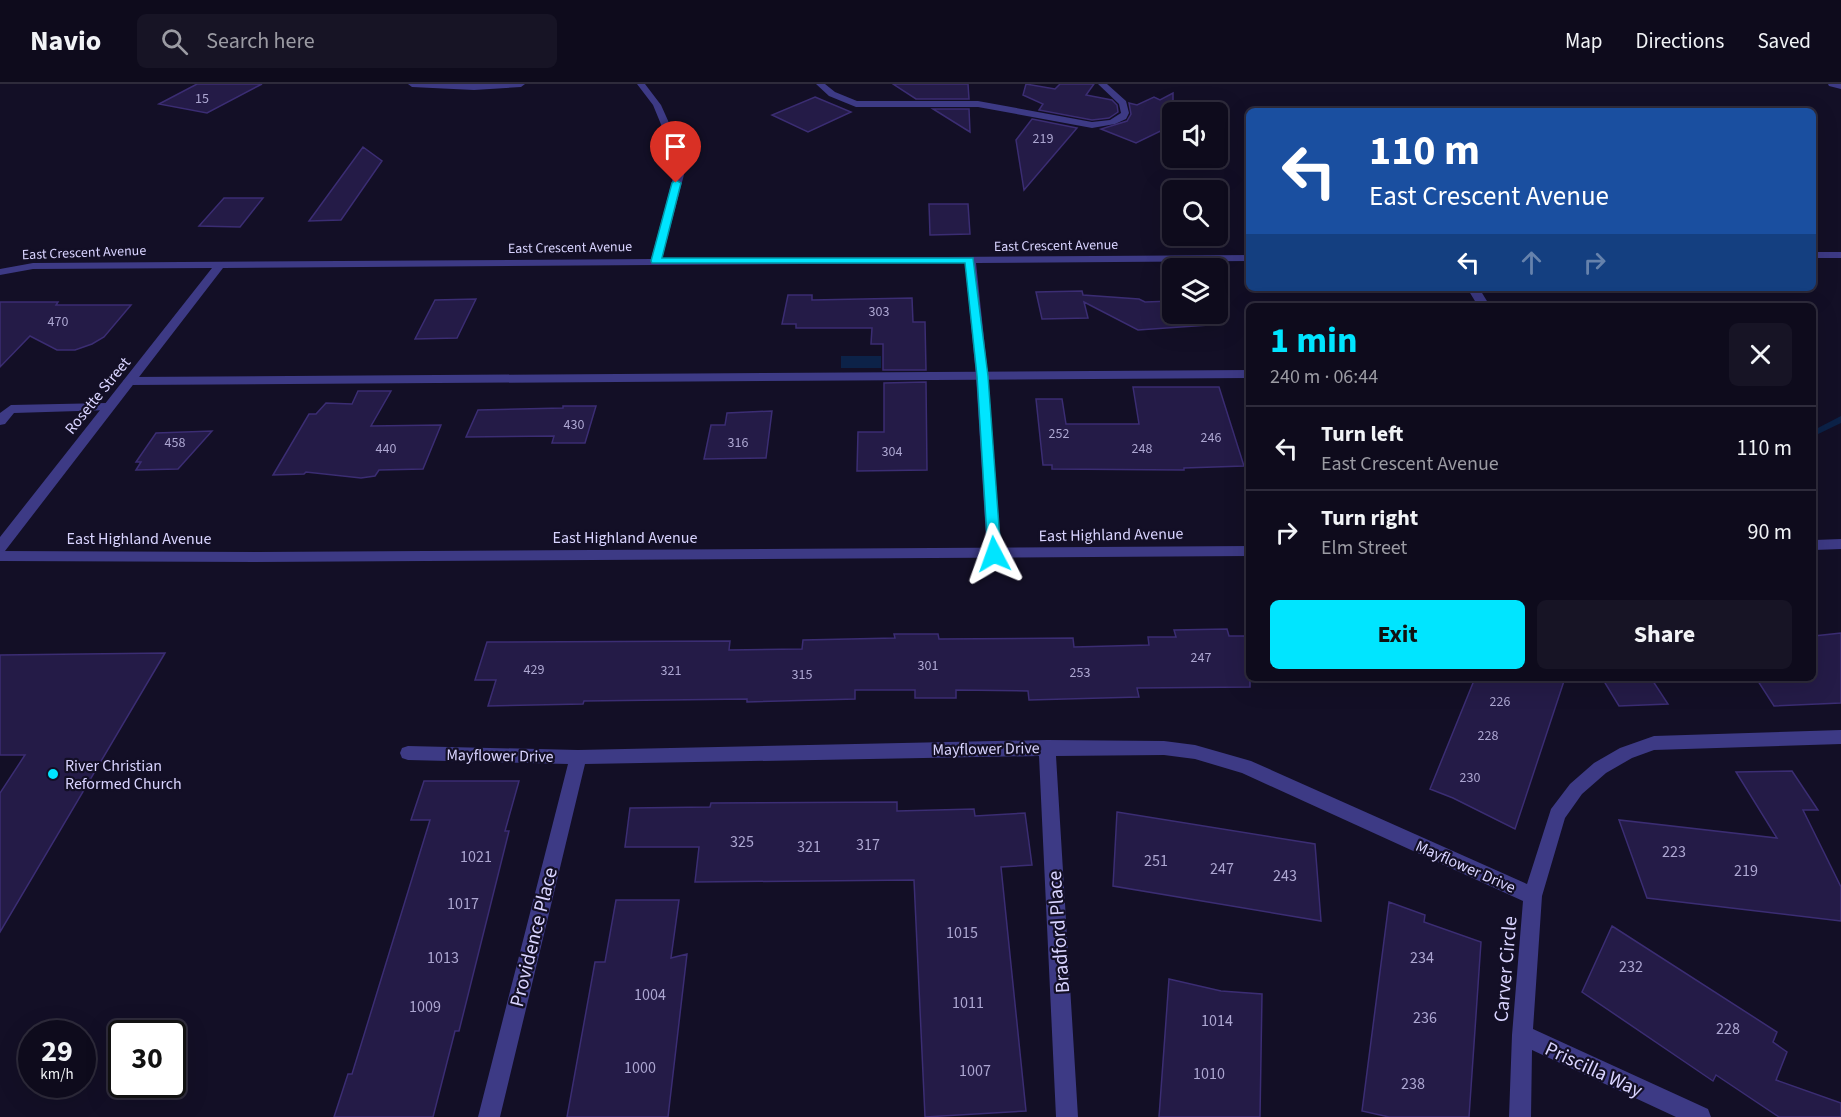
<!DOCTYPE html>
<html lang="en">
<head>
<meta charset="utf-8">
<style>
	body { margin:0; font-family:"Source Sans 3",sans-serif; background:#171425; color:#f1f3f6; height:100vh; display:flex; flex-direction:column; font-size:22px; white-space:nowrap }
	* { box-sizing:border-box; margin:0 }
	p { font-size:20px; color:#9b9ba3 }
	.icon { flex:none; width:33px; height:33px; fill:none; stroke:currentColor; stroke-width:2; stroke-linecap:round; stroke-linejoin:round }
	.map { position:relative; flex:1; overflow:hidden }
	.panel { position:absolute; left:1246px; top:219px; width:570px; height:378px; display:flex; flex-direction:column; background:#0e0b1c; border-radius:9px; box-shadow:0 6px 24px #0002,0 0 0 2px #2e2b3b }
	.panel>* { flex:none }
	.top-card { position:absolute; left:1246px; top:24px; width:570px; height:183px; border-radius:9px; box-shadow:0 6px 24px #0002,0 0 0 2px #2e2b3b; background:#1a4fa0; color:#fff; overflow:hidden }
	.fabs { position:absolute; left:1162px; top:18px; display:grid; gap:12px }
	.fabs a { display:grid; place-items:center; width:66px; height:66px; border-radius:9px; background:#0e0b1c; box-shadow:0 6px 24px #0002,0 0 0 2px #2e2b3b; font-size:30px }
	.speed { position:absolute; left:18px; top:936px; display:flex; gap:12px; font-size:30px; font-weight:700; text-align:center }
	.speed>* { display:grid; place-content:center; width:78px; height:78px; border-radius:50%; background:#0e0b1c; box-shadow:0 6px 24px #0002,0 0 0 2px #2e2b3b; line-height:1 }
	.speed small { font-size:15px; font-weight:400 }
	.speed .limit { border:3px solid #111; border-radius:9px; background:#fff; color:#111 }
	.pin { position:absolute; display:grid; place-items:center; width:51px; height:51px; color:#fff; margin:-62px -26px; border-radius:50% 50% 50% 0; rotate:-45deg; box-shadow:0 0 6px #0007 }
	.pin .icon { rotate:45deg }
	.me { position:absolute; width:66px; margin:-33px; rotate:356deg; stroke-linejoin:round; filter:drop-shadow(0 0 4px #0008) }
	.turn { display:flex; align-items:center; gap:21px; height:126px; padding:0 24px; font-size:27px }
	.turn .icon { width:78px; height:78px; stroke-width:2.5 }
	.turn b { display:block; font-size:42px; line-height:51px }
	.lanes { display:flex; align-items:center; height:57px; padding:0 24px; background:#0003; justify-content:center; gap:30px; direction:ltr }
	.lanes .off { opacity:.35 }
	.round { display:grid; place-items:center; flex:none; width:63px; height:63px; border-radius:9px; background:#171425 }
	.summary { display:flex; align-items:center; justify-content:space-between; height:102px; padding:0 24px }
	h1 { font-size:36px; font-weight:700; line-height:45px; color:#00e5ff }
	.button { display:flex; gap:12px; margin-top:auto; padding:12px 24px }
	.button a { flex:1; height:69px; border-radius:9px; background:#00e5ff; color:#111; font-size:24px; font-weight:700; line-height:69px; text-align:center }
	.button a+a { background:#171425; color:#f1f3f6 }
	ul { padding:0; list-style:none }
	li { display:flex; align-items:center; gap:18px; height:84px; padding:0 24px; border-top:2px solid #2e2b3b }
	li div { flex:1 }
	li b { display:block; font-size:22px }
	li em { font-style:normal }
	header { display:flex; align-items:center; gap:36px; box-sizing:border-box; height:84px; padding:0 30px; background:#0e0b1c; border-bottom:2px solid #2e2b3b }
	header strong { font-size:28px }
	nav { display:flex; gap:33px; margin-inline-start:auto; font-size:21px }
	.search { width:420px; height:54px; background:#171425; display:flex; align-items:center; gap:15px; box-sizing:border-box; padding:0 21px; border-radius:9px; color:#9b9ba3; font-size:22px }
	.map>svg:first-child { display:block }
	.water { fill:#0c2248 }
	.lines { fill:none; stroke-linecap:round; stroke-linejoin:round }
	.stream { fill:#0c2248; fill-rule:evenodd }
	.building { fill:#241b47; stroke:#3b2d73; stroke-width:1.5 }
	.service { fill:#3d3a85; fill-rule:evenodd }
	.minor { fill:#3d3a85; fill-rule:evenodd }
	.tertiary { fill:#3d3a85; fill-rule:evenodd }
	.route { fill:#00e5ff; stroke:#0095a6; stroke-width:1.5 }
	.poi-dot { fill:#00e5ff; stroke:#130f26; stroke-width:2 }
	.labels { text-anchor:middle; stroke-width:4.5; stroke-linejoin:round; paint-order:stroke }
	.number-label { font-size:14px; fill:#aca6d1 }
	.far-street-label { font-size:14px; fill:#d9d4ff; stroke:#130f26 }
	.street-label { font-size:16px; fill:#d9d4ff; stroke:#130f26 }
	.poi-label { font-size:16px; fill:#d9d4ff; stroke:#130f26; text-anchor:start }
	.near-number-label { font-size:16px; fill:#aca6d1 }
	.near-street-label { font-size:20px; fill:#d9d4ff; stroke:#130f26 }
</style>
</head>
<body>
<header>
<strong>Navio</strong>
<div class="search"><svg class="icon" aria-label="search" viewBox="0 0 24 24"><circle cx="10" cy="10" r="6"/><path d="M15 15l6 6"/></svg>Search here</div>
<nav><a>Map</a><a>Directions</a><a>Saved</a></nav>
</header>
<div class="map">
<svg width="1841" height="1033" viewBox="0 0 1841 1033">
	<rect width="100%" height="100%" fill="#130f26"/>
	<path class="water" d="M841,272H881V284H841Z"/>
	<g class="lines">
		<path class="stream" d="M1841,332V339L1814,352V346Z"/>
	</g>
	<path class="building" d="M197,0H262L207,29L159,20Z
		M893,0H968L969,15H916Z
		M1026,0L1055,5L1060,0H1094L1086,11L1112,16L1117,21L1118,28L1109,34L1092,36L1039,26L1043,20L1023,11Z
		M1173,9V41L1136,59L1101,45L1127,37L1131,30L1129,19L1137,21L1154,13L1160,16Z
		M815,13L851,28L808,48L772,31Z
		M933,25H969L970,48Z
		M1032,35L1077,44L1024,106L1016,56Z
		M363,63L382,77L341,136L309,137Z
		M224,114H263L240,143L199,142Z
		M929,120H968L970,150L930,151Z
		M1082,207L1083,211L1139,215L1145,218L1173,217V230H1218V217L1222,216L1223,240L1138,246L1084,218L1088,234L1042,235L1036,208Z
		M788,211H812V216L912,214L913,238H925L926,286H883V260H871L872,244H796V240H782Z
		M476,215L457,254L415,255L435,216Z
		M0,218H58L56,221H131L104,253L92,260L75,266H57L30,252L0,283Z
		M926,298L927,386L857,387L858,348H884V299Z
		M1133,303H1219L1244,382L1184,384V386L1052,385V381H1043L1036,315H1062L1066,340H1139Z
		M358,307H391L371,342L441,341L423,385L379,386L375,392L361,394L306,388L304,390L273,391L309,330H316L326,319L352,320Z
		M563,322H596L585,359H552L554,352L466,353L478,326L563,324Z
		M772,327L766,374L704,375L711,341H725L727,329Z
		M212,347L178,385L136,386L141,378H136L156,349Z
		M1227,545L1229,552H1250V603L1137,604L1139,613L1029,616L1028,607L956,606V614H915V606H855V615L747,618V615L584,617L583,620L488,622L496,596H475L487,558L730,557L729,566L802,565L803,556L895,554L894,550H938L939,555L1073,554L1074,563L1149,561L1148,553H1176L1174,546Z
		M1841,549V619L1774,622L1756,594H1814V552Z
		M165,569L0,848V709L25,671H0V571Z
		M1475,594H1565L1515,745L1453,714L1430,705Z
		M1602,594H1651L1668,620L1619,622Z
		M1792,687L1818,726H1803L1841,803V837L1647,814L1619,736L1777,754L1736,688Z
		M424,697H519L505,747H509L459,947H455L433,1033H334L348,990H352L430,736H411Z
		M897,718V727L974,725L975,732L1025,729L1032,781L1001,783L1026,1027L925,1033L914,796L695,798L699,763H625L630,724L710,723L711,719Z
		M1117,728L1315,760L1321,837L1113,802Z
		M616,816H679L671,874L687,870L668,1033H567L595,878H605Z
		M1389,818L1425,831L1424,838L1481,858L1469,1033H1389L1362,1027Z
		M1612,842L1777,948L1773,958L1787,968L1776,996L1841,1019V1033H1779L1716,991L1713,997L1582,908Z
		M1169,895L1221,907L1262,910L1260,1033H1159Z"/>
	<g class="lines">
		<path class="service" d="M1828,0H1841V5L1829,2Z
			M1250,286V294L129,301L123,297L129,293Z
			M107,319L113,323L111,326L14,329L5,340L0,341V329L11,321Z"/>
		<path class="minor" d="M408,0H525L521,3L474,6L412,3Z
			M637,0H645L661,21L687,79L662,175L1250,171V177L976,179L988,292L1001,470L994,475L987,470L976,292L965,179L223,184L5,467L0,468V453L212,184L33,185L0,191V185L33,179L651,175L677,79L653,21Z
			M816,0H825L835,8L857,17H978L1092,38L1110,36L1121,29L1119,20L1098,0H1107L1126,17L1129,29L1126,35L1115,40L1092,44L978,23H856L829,12Z
			M1814,168H1841V174H1814Z
			M1467,204H1479L1490,222H1478Z
			M1841,646V660L1654,666L1632,674L1606,689L1582,710L1565,734L1542,812L1533,945L1708,1025L1711,1033H1676L1532,966L1531,1033H1509L1512,951L1523,817L1242,689L1195,675L1164,671L1056,672L1078,1033H1056L1039,672L585,680L500,1033H478L568,680L408,676L402,674L400,669L402,664L408,662L578,666L1047,656L1164,657L1195,661L1251,677L1527,800L1551,725L1570,700L1594,679L1620,664L1654,652Z"/>
		<path class="tertiary" d="M1841,455V465L1814,466V456Z
			M1250,462V472L257,478L0,477V467L257,468Z"/>
	</g>
	<path class="route" d="M676,96L681,99L662,174H973L988,292L1001,470L999,473L994,475L988,470L977,292L965,179H652L651,177L672,99Z"/>
	<circle class="poi-dot" cx="53" cy="690" r="6"/>
	<g class="labels">
		<g class="number-label">
			<text x="202" y="19">15</text>
			<text x="1043" y="59">219</text>
			<text x="879" y="232">303</text>
			<text x="58" y="242">470</text>
			<text x="574" y="345">430</text>
			<text x="1059" y="354">252</text>
			<text x="1211" y="358">246</text>
			<text x="175" y="363">458</text>
			<text x="738" y="363">316</text>
			<text x="386" y="369">440</text>
			<text x="1142" y="369">248</text>
			<text x="892" y="372">304</text>
			<text x="1201" y="578">247</text>
			<text x="928" y="586">301</text>
			<text x="534" y="590">429</text>
			<text x="671" y="591">321</text>
			<text x="1080" y="593">253</text>
			<text x="802" y="595">315</text>
			<text x="1500" y="622">226</text>
			<text x="1488" y="656">228</text>
			<text x="1470" y="698">230</text>
		</g>
		<g class="far-street-label">
			<text transform="translate(1056 161) rotate(-1)" y="5">East Crescent Avenue</text>
			<text transform="translate(570 163) rotate(-1)" y="5">East Crescent Avenue</text>
			<text transform="translate(84 168) rotate(-2)" y="5">East Crescent Avenue</text>
		</g>
		<g class="street-label">
			<text transform="translate(97 311) rotate(-51)" y="6">Rosette Street</text>
			<text transform="translate(1111 450) rotate(-1)" y="6">East Highland Avenue</text>
			<text x="625" y="459">East Highland Avenue</text>
			<text x="139" y="460">East Highland Avenue</text>
			<text transform="translate(986 664) rotate(-1)" y="6">Mayflower Drive</text>
			<text transform="translate(500 671) rotate(1)" y="6">Mayflower Drive</text>
			<text transform="translate(1466 782) rotate(24)" y="6">Mayflower Drive</text>
		</g>
		<g class="poi-label">
			<text x="65" y="687">River Christian<tspan x="65" dy="18">Reformed Church</tspan></text>
		</g>
		<g class="near-number-label">
			<text x="742" y="763">325</text>
			<text x="868" y="766">317</text>
			<text x="809" y="768">321</text>
			<text x="1674" y="773">223</text>
			<text x="476" y="778">1021</text>
			<text x="1156" y="782">251</text>
			<text x="1222" y="790">247</text>
			<text x="1746" y="792">219</text>
			<text x="1285" y="797">243</text>
			<text x="463" y="825">1017</text>
			<text x="962" y="854">1015</text>
			<text x="443" y="879">1013</text>
			<text x="1422" y="879">234</text>
			<text x="1631" y="888">232</text>
			<text x="650" y="916">1004</text>
			<text x="968" y="924">1011</text>
			<text x="425" y="928">1009</text>
			<text x="1425" y="939">236</text>
			<text x="1217" y="942">1014</text>
			<text x="1728" y="950">228</text>
			<text x="640" y="989">1000</text>
			<text x="975" y="992">1007</text>
			<text x="1209" y="995">1010</text>
			<text x="1413" y="1005">238</text>
		</g>
		<g class="near-street-label">
			<text transform="translate(1058 848) rotate(-94)" y="7">Bradford Place</text>
			<text transform="translate(533 853) rotate(-76)" y="7">Providence Place</text>
			<text transform="translate(1505 885) rotate(-85)" y="7">Carver Circle</text>
			<text transform="translate(1594 985) rotate(25)" y="7">Priscilla Way</text>
		</g>
	</g>
</svg>
<div class="fabs">
<a><svg class="icon" aria-label="sound" viewBox="0 0 24 24"><path d="M4 9h4l5-4v14l-5-4H4zM17 9q2 3 0 6"/></svg></a>
<a><svg class="icon" aria-label="search" viewBox="0 0 24 24"><circle cx="10" cy="10" r="6"/><path d="M15 15l6 6"/></svg></a>
<a><svg class="icon" aria-label="layers" viewBox="0 0 24 24"><path d="M12 4l9 5-9 5-9-5zM3 14l9 5 9-5"/></svg></a>
</div>
<div class="speed"><div>29<small>km/h</small></div><div class="limit">30</div></div>
<div class="pin" style="left:676px;top:99px;background:#d93025"><svg class="icon" aria-label="arrive" viewBox="0 0 24 24"><path d="M6 21V4h12l-3 4 3 4H6"/></svg></div>
<svg class="me" style="left:994px;top:470px" viewBox="-20 -20 40 40"><path d="M0-17L14 15 0 8-14 15z" fill="#00e5ff" stroke="#fff" stroke-width="4"/></svg>
<div class="top-card">
<div class="turn"><svg class="icon" aria-label="left" viewBox="0 0 24 24"><path d="M17 20v-9H6M10 6l-5 5 5 5"/></svg><div><b>110 m</b>East Crescent Avenue</div></div>
<div class="lanes"><svg class="icon" aria-label="left" viewBox="0 0 24 24"><path d="M17 20v-9H6M10 6l-5 5 5 5"/></svg><svg class="icon off" aria-label="ahead" viewBox="0 0 24 24"><path d="M12 20V5M6 11l6-6 6 6"/></svg><svg class="icon off" aria-label="right" viewBox="0 0 24 24"><path d="M7 20v-9h11M14 6l5 5-5 5"/></svg></div>
</div>
<section class="panel">
<div class="summary"><div><h1>1 min</h1><p>240 m · 06:44</p></div><a class="round"><svg class="icon" aria-label="close" viewBox="0 0 24 24"><path d="M6 6l12 12M18 6L6 18"/></svg></a></div>
<ul>
<li><svg class="icon" aria-label="left" viewBox="0 0 24 24"><path d="M17 20v-9H6M10 6l-5 5 5 5"/></svg><div><b>Turn left</b><p>East Crescent Avenue</p></div><em>110 m</em></li>
<li><svg class="icon" aria-label="right" viewBox="0 0 24 24"><path d="M7 20v-9h11M14 6l5 5-5 5"/></svg><div><b>Turn right</b><p>Elm Street</p></div><em>90 m</em></li>
</ul>
<div class="button"><a>Exit</a><a>Share</a></div>
</section>
</div>
</body>
</html>
